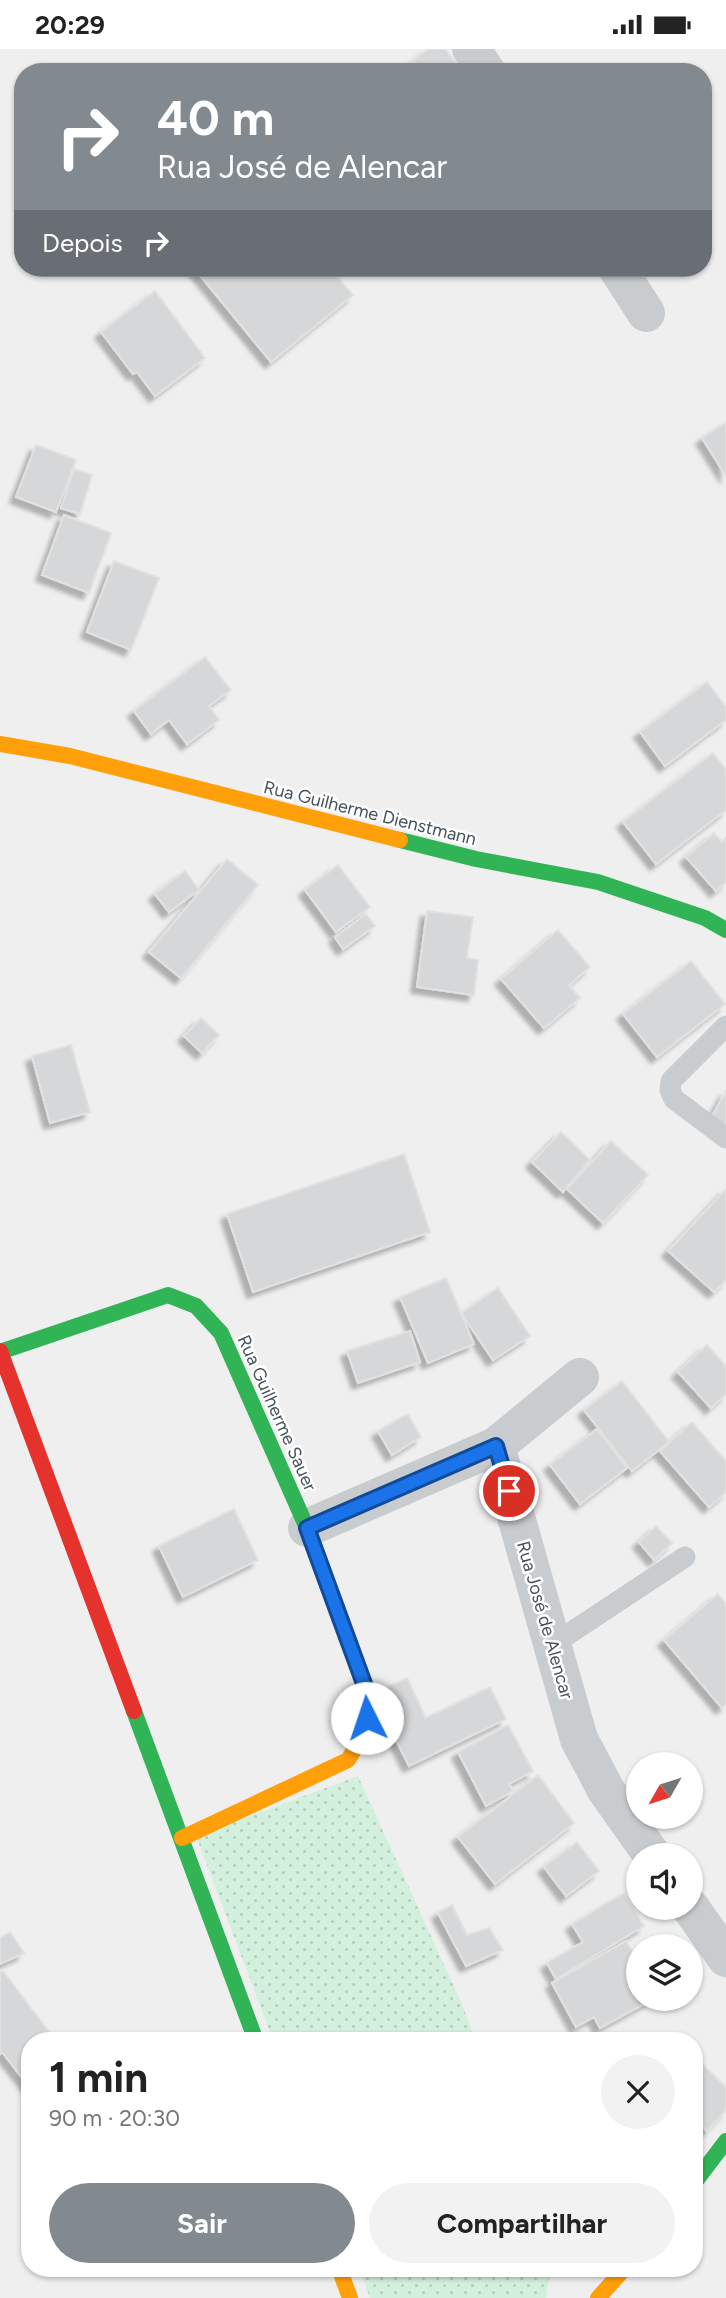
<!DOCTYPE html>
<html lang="pt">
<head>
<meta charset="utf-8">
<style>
	body { margin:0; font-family:Figtree,sans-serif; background:#f2f2f2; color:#222; height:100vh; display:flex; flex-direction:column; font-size:26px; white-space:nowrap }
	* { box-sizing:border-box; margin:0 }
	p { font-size:23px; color:#767676 }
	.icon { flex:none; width:38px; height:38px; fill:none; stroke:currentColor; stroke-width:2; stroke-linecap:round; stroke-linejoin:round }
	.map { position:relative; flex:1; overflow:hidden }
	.sheet { position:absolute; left:21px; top:1983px; width:682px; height:245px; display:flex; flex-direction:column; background:#fff; border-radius:28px; box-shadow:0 2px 5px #0004 }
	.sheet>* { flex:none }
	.hud { position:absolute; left:14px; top:14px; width:698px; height:214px; border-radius:28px; box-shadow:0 2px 5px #0004; background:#828a90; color:#fff; overflow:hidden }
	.needle { width:46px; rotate:231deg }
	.tools { position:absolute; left:626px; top:1703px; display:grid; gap:14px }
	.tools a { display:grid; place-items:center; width:77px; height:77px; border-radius:50%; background:#fff; box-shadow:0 2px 5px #0004; font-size:35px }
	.pin { position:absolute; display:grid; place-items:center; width:60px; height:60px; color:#fff; margin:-30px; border:4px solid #fff; border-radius:50%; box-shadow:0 2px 7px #0007 }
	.me { position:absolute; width:77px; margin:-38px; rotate:356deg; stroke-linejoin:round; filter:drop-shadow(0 0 5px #0008) }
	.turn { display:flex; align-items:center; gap:24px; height:147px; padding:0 28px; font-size:32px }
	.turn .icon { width:91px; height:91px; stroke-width:2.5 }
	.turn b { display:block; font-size:49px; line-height:60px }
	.then { display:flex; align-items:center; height:66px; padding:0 28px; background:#0003; gap:14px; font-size:26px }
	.round { display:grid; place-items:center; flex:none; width:74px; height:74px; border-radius:37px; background:#f2f2f2 }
	.headline { display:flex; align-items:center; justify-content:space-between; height:119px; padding:0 28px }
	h1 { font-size:42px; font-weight:700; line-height:52px }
	.cta { display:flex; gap:14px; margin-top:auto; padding:14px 28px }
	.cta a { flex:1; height:80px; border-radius:42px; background:#828a90; color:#fff; font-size:28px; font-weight:700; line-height:80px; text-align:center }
	.cta a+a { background:#f2f2f2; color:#222 }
	.status { display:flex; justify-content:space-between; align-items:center; height:49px; padding:0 35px; background:#fff; direction:ltr }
	.status svg { height:19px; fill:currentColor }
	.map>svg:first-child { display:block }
	.grass { fill:url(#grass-dots) }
	.building { fill:#d6d7d8; stroke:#e1e1e2; stroke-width:2; filter:url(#shadow) }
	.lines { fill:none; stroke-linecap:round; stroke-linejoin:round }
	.lane { stroke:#c9ccce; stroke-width:21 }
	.street { stroke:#c9ccce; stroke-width:38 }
	.fast { stroke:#30b455; stroke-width:16 }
	.slow { stroke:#ff9f0a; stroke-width:16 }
	.jam { stroke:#e5322d; stroke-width:16 }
	.route-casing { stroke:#114b97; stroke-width:18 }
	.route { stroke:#1a73e8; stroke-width:12 }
	.labels { text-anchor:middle; stroke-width:5; stroke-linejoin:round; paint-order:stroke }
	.street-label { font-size:18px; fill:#46535d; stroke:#fff }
</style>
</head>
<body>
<div class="status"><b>20:29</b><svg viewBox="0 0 49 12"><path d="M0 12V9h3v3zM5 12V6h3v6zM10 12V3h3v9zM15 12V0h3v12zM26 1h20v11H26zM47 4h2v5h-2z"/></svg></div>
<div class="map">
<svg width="726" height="2249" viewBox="0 0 726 2249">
	<defs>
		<pattern id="grass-dots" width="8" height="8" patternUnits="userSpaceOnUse" patternTransform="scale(1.75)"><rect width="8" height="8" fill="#d3f0dc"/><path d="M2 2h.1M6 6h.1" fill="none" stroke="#b6d0bf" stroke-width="1.8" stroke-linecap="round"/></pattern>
		<filter id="shadow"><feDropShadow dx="-6" dy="6" stdDeviation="2" flood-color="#0004"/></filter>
	</defs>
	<rect width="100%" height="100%" fill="#f0efef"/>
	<path class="grass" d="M358,1727L462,1955L475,1991H273L196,1787Z
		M359,2219H551L546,2249H370Z"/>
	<path class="building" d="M428,0H445L463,23H400Z
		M194,219H330L353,246L271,313Z
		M155,242L205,309L155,347L137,323L133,325L101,283Z
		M726,373V427L702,389Z
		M36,396L76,411L56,463L16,448Z
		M74,420L92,426L80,465L61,459Z
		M64,466L111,484L89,544L42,526Z
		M114,512L159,529L131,601L87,583Z
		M205,608L231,641L209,657L219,671L187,695L169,671L151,685L134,662Z
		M707,633L726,658V671L665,717L640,683Z
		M713,704L726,721V761L656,815L623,773Z
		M714,784L722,793L726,789V833L716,842L686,808Z
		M227,810L258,836L181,929L149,903Z
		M338,816L370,858L336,883L305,841Z
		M185,822L199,841L169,863L155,845Z
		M427,862L473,868L467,909L478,911L474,946L417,938Z
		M366,865L375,877L343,900L335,888Z
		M558,881L590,918L569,936L580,949L544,979L501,930Z
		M691,912L725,955L657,1008L623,965Z
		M201,969L219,986L202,1004L184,987Z
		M71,996L90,1063L50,1074L32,1007Z
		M726,1042V1077L711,1069Z
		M561,1083L590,1111L563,1143L532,1113Z
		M611,1092L648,1126L603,1174L567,1140Z
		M404,1105L430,1183L253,1243L227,1165Z
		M726,1140V1231L714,1243L668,1202Z
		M446,1229L474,1295L428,1314L400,1248Z
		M498,1239L530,1287L493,1311L461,1264Z
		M410,1282L420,1313L358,1334L347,1302Z
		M707,1296L726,1317V1345L711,1359L678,1323Z
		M622,1332L669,1393L632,1422L584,1361Z
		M408,1365L421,1388L392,1406L378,1382Z
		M692,1373L726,1412V1443L709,1458L660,1402Z
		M597,1380L627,1419L580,1455L550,1416Z
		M234,1460L258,1511L183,1548L159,1497Z
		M656,1477L672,1494L654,1511L639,1493Z
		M718,1545L726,1555V1655L722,1659L664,1591Z
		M407,1629L426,1669L490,1638L506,1670L409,1717L373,1645Z
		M508,1676L533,1722L509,1735L513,1742L486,1757L458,1703Z
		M538,1726L574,1774L495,1835L458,1788Z
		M577,1793L599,1822L566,1847L544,1818Z
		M624,1844L644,1877L556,1930L547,1914L583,1893L572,1875Z
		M452,1856L467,1886L489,1879L503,1901L466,1917L438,1864Z
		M10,1883L24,1904L0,1915V1889Z
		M626,1892L639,1914V1950H653L600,1979L594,1968L576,1978L552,1934Z
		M3,1922L56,1992H30V2039L2,2003L0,2005V1924Z
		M695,2008L726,2038V2061L707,2082L695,2070Z
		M695,2082L703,2090L695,2097Z"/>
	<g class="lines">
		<path class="lane" d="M726,977L671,1032L670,1041L674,1050L726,1089
			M552,1596L685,1508"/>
		<path class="street" d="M471,0L487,23
			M617,219L646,264
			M496,1397L580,1328
			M307,1479L496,1397L579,1690L606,1741L652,1806
			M690,1858L726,1909"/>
		<path class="fast" d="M400,791L476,810L598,833L705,869L726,881
			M0,1303L168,1246L196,1257L221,1284L307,1479L350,1596
			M134,1662L256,1992
			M695,2133L726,2092"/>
		<path class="slow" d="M0,695L70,707L400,791
			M182,1789L348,1711L363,1686L370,1651L350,1596
			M339,2219L350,2249
			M598,2249L625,2219"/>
		<path class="jam" d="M0,1302L134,1662"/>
	</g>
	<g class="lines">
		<defs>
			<path id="route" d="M367,1669L370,1651L307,1479L496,1397L509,1442"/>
		</defs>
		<use href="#route" class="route-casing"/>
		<use href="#route" class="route"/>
	</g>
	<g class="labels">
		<g class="street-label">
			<text transform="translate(370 764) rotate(14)" y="6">Rua Guilherme Dienstmann</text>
			<text transform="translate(277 1364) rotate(66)" y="6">Rua Guilherme Sauer</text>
			<text transform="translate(545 1571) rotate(74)" y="6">Rua José de Alencar</text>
		</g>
	</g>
</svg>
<div class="tools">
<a><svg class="needle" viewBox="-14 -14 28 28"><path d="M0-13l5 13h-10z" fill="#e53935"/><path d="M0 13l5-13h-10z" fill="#767676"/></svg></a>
<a><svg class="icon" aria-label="sound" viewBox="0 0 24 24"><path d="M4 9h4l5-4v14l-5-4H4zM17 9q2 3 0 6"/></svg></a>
<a><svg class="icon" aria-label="layers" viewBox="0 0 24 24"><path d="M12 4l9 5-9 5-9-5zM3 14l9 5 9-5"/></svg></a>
</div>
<div class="pin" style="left:509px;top:1442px;background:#d93025"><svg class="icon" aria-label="arrive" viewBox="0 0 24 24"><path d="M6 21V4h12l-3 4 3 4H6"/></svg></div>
<svg class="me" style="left:367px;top:1669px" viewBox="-20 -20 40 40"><circle r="19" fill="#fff"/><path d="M0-13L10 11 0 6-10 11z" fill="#1a73e8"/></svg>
<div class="hud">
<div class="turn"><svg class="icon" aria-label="right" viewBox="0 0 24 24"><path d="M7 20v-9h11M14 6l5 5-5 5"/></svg><div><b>40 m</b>Rua José de Alencar</div></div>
<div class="then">Depois<svg class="icon" aria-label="right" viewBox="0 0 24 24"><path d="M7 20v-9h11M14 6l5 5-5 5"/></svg></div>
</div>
<section class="sheet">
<div class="headline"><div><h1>1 min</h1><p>90 m · 20:30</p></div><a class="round"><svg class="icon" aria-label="close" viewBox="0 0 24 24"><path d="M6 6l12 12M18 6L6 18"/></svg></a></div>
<div class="cta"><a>Sair</a><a>Compartilhar</a></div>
</section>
</div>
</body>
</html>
